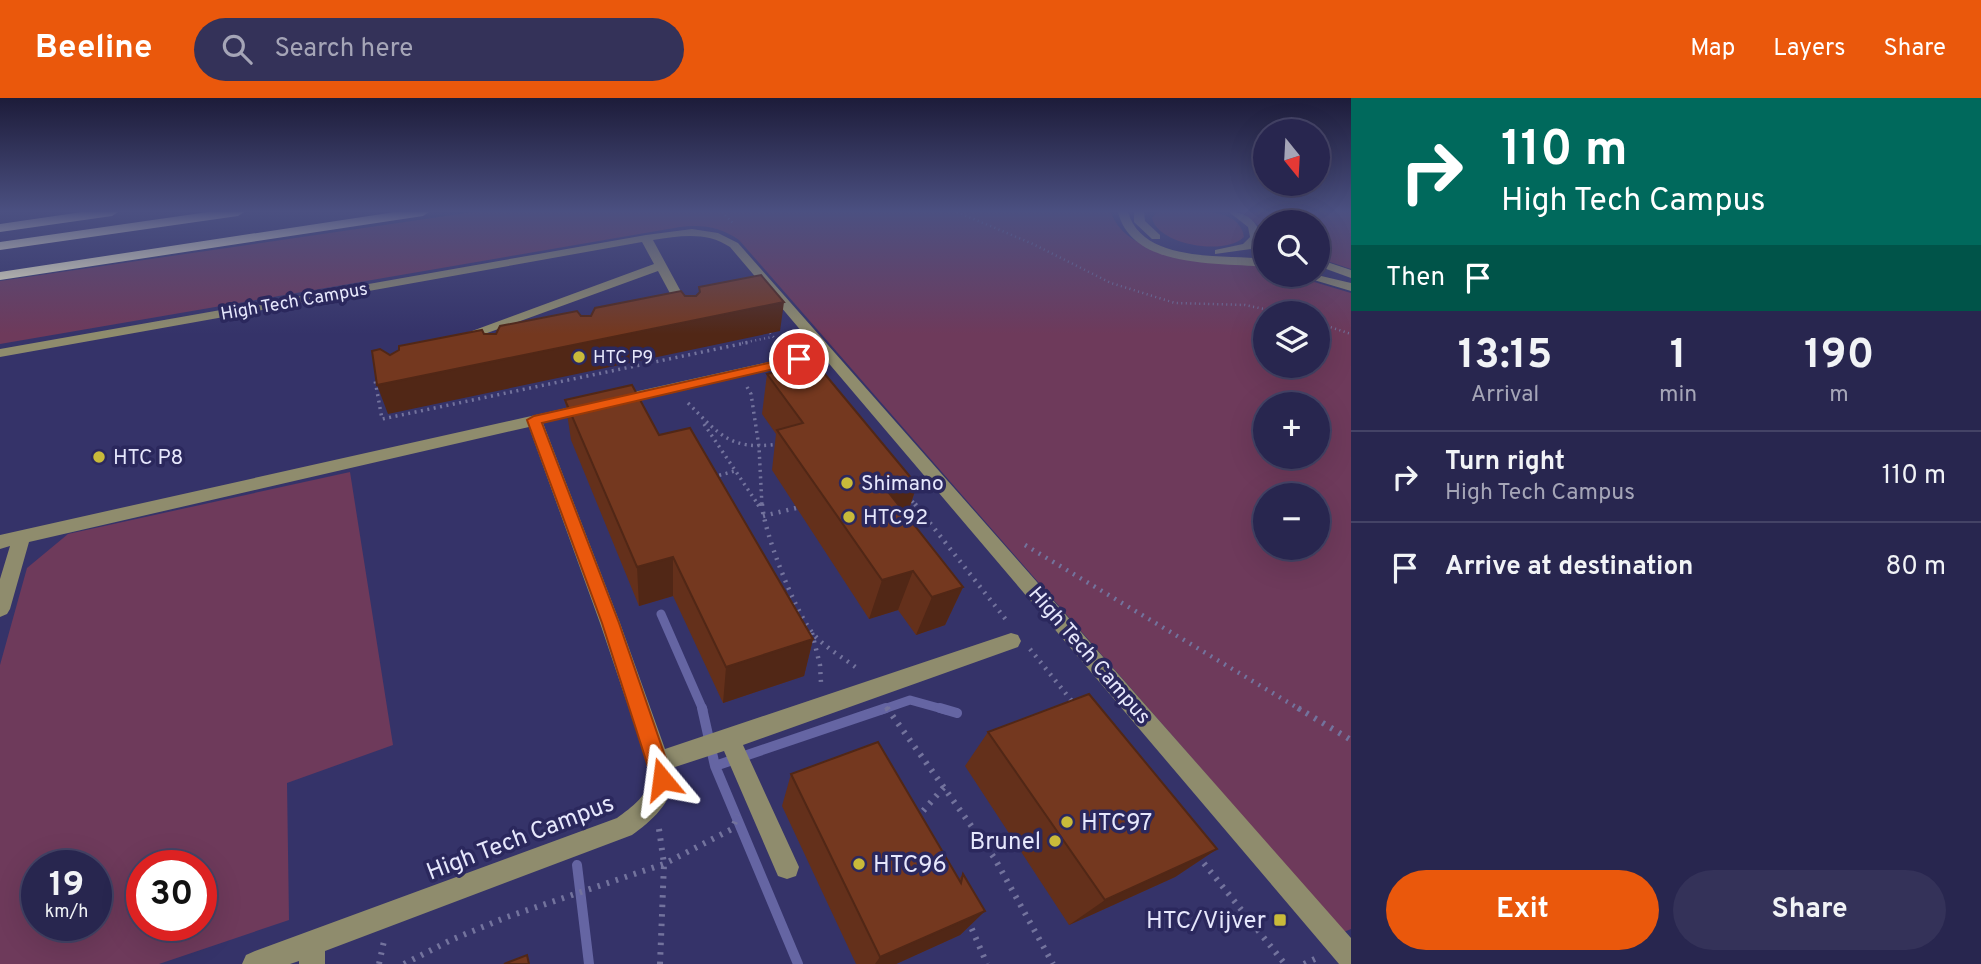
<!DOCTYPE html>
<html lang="en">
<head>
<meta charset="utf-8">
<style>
	body { margin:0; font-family:Overpass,sans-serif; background:#343259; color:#f1f3f6; height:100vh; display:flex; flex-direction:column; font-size:26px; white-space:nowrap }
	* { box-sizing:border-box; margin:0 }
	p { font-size:23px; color:#a5a5b7 }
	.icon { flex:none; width:38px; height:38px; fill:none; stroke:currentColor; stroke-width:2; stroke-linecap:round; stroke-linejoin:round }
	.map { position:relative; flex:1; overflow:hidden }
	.details { display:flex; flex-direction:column; background:#28264f; width:630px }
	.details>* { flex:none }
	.top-card { background:#00695c; color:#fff; overflow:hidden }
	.needle { width:46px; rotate:162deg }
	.tools { position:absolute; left:1253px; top:21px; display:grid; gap:14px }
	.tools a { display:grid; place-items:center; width:77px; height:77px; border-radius:50%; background:#28264f; box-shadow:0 7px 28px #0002,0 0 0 2px #444366; font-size:35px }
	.speed { position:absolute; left:21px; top:752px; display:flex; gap:14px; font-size:35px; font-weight:700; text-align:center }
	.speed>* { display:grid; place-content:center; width:91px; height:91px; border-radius:50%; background:#28264f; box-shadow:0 7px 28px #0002,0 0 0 2px #444366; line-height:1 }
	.speed small { font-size:18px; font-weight:400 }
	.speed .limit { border:10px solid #d22; background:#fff; color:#111 }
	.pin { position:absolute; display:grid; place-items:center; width:60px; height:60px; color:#fff; margin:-30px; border:4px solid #fff; border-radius:50%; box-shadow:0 2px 7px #0007 }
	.me { position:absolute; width:77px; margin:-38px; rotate:344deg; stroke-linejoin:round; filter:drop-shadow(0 0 5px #0008) }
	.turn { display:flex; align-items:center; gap:24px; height:147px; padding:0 35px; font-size:32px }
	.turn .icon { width:91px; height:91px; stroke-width:2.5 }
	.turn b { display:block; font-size:49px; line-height:60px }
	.then { display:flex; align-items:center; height:66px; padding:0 35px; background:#0003; gap:14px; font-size:26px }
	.eta { display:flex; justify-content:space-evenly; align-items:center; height:119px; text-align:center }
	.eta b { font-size:42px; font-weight:700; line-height:49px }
	.cta { display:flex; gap:14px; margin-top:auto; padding:14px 35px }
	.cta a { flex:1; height:80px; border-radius:42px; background:#ea580c; color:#fff; font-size:28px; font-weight:700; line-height:80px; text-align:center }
	.cta a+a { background:#343259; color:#f1f3f6 }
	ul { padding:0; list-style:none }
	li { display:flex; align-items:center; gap:21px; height:91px; padding:0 35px; border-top:2px solid #444366 }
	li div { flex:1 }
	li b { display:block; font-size:26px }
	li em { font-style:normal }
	header { display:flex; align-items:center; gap:42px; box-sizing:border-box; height:98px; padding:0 35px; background:#ea580c; color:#fff }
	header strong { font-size:33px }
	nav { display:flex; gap:38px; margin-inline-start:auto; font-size:24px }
	.search { width:490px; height:63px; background:#343259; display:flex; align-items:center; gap:18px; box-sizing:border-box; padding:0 24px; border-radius:38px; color:#a5a5b7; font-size:26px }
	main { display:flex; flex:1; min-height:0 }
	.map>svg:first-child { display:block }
	.green { fill:#6e3a5b; fill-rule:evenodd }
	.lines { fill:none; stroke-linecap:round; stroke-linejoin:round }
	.stream-far1 { stroke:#6565a3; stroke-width:9 }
	.stream { stroke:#6565a3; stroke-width:10 }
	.path-far3 { stroke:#73739d; stroke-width:2.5; stroke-dasharray:1 3.5; stroke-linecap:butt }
	.path-far2 { stroke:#73739d; stroke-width:3.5; stroke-dasharray:2 4.5; stroke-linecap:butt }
	.path-far1 { stroke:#73739d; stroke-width:4.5; stroke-dasharray:2 6; stroke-linecap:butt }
	.path { stroke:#73739d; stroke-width:6; stroke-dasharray:2.5 7; stroke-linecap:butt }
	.minor { fill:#8f8c6d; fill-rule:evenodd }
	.highway { fill:#fefacd; fill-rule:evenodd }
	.wall { fill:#64301b }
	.shaded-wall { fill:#512716 }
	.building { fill:#74381f; stroke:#512716; stroke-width:2 }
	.route { fill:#ea580c; stroke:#983908; stroke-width:2 }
	.poi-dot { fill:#c9ba3a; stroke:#2b285d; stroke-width:2.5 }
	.labels { text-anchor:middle; stroke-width:7; stroke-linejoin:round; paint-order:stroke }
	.far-street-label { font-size:18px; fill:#e6e7fc; stroke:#2b285d }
	.far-poi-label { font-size:18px; fill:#e6e7fc; stroke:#2b285d; text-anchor:start }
	.poi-label { font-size:21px; fill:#e6e7fc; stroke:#2b285d; text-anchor:start }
	.street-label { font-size:21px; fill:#e6e7fc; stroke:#2b285d }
	.near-poi-label { font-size:24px; fill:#e6e7fc; stroke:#2b285d; text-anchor:start }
	.near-street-label { font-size:24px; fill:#e6e7fc; stroke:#2b285d }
</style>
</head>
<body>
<header>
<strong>Beeline</strong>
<div class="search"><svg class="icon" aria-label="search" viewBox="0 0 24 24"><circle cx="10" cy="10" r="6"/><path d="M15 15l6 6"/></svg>Search here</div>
<nav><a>Map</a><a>Layers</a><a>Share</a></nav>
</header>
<main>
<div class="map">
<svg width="1351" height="866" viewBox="0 0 1351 866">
	<rect width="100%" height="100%" fill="#353369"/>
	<path class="green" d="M473,114H1111C1126,162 1217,163 1257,168L1265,169V177H1291L1351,195V831L1344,834L739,142C721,129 702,126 680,129L0,246V183ZM1265,215H1318V268H1265ZM1265,306H1318V359H1265ZM1265,397H1318V450H1265Z
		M1157,114C1181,114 1240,105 1244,139C1225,158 1158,147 1152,120Z
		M1242,114H1351V171L1318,160V124H1265V133Z
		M350,374L393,647L287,685L289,822L159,866H0V567L27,470L68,436ZM37,768H96V828H37ZM142,768H201V828H142Z"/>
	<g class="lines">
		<path class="stream-far1" d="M661,516L703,612
			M881,612L910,602L946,612"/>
		<path class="stream" d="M702,610L715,668L798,866
			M940,610L957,615
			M715,668L886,610
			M577,767L589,866"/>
		<path class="path-far3" d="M722,114L734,126
			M957,114L1033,146L1111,185L1175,205L1245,207L1283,215
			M1318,225L1351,236
			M770,235L779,245
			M742,245L772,239"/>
		<path class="path-far2" d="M778,244L781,247
			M380,281L375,282L382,321L750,244
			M747,289L751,296L759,349L762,408
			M688,305C719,336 730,353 778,346
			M704,326L759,408
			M713,379L735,373
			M908,398L916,408"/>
		<path class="path-far1" d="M758,406L762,412
			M762,406C764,435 794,510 811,533C822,548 844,560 858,571
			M915,406L1007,523
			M763,418L796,410
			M1025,447L1301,612
			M812,535L820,567L821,585
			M1030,551L1075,607
			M886,609L888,612"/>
		<path class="path" d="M887,610L995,761L1053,866
			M1298,610L1351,642
			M917,720L944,689
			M659,731L664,766L660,866
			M1198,758L1285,866
			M968,822L987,866
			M379,866L384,843
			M404,866L451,842L507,819L664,766L732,731L738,717
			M1304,866L1319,859"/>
		<path class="minor" d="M1118,114H1128C1143,166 1225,156 1265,161V169C1221,164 1132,172 1118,114Z
			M1134,114H1144L1145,123L1160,137V141H1152L1134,124Z
			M1229,114C1247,114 1257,123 1262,140L1251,151L1215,156V152L1243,146L1250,139L1248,129Z
			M692,131L718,135L738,145L1351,840V866H1339L730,149C706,133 680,138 653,142L692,214L686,218L680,214L658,173L465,243L460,244L453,240L654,166L642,144L0,259V251L646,137Z
			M1318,161L1351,172V180L1318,168Z
			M1297,177H1317L1351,185V193Z
			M800,257L805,258V264L616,308L609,303L616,298Z
			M589,305L596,310L594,313L543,325L620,525L665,651L1011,535L1018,537L1021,543L1018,549L743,647L799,769L796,778L787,781L778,778L724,653L672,670C679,699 653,722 632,737L325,853V866H299V863L290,866H242L246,857L255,853L617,720C633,708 655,693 649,670L600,525L529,329L29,444L10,511L7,516L0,519V481L10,448L0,451V437Z"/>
		<path class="highway" d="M82,114H118L112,118L0,134V126Z
			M208,114H244L238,118L0,152V144Z
			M395,114H429L423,118L0,182V174Z"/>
	</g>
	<path class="wall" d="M780,256L917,387L907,417L963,489L945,527L916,537L898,512L869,521L772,372L776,336L762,316L767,276L778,274Z
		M565,302L813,541L804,578L723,605L673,498L639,508L571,342Z
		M988,634L1217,751L1175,779L1069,827L965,668Z
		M791,676L959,781L963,776L985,813L960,837L896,866H856L782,708Z"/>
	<path class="shaded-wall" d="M784,204L780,233L388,316L377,287Z
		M917,387L903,428L889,395Z
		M673,459V498L639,508L637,469Z
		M913,473L898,512L869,521L882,482Z
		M963,489L945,527L916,537L932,499Z
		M813,541L804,578L723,605L726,569Z
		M1217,751L1175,779L1069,827L1105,802Z
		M985,813L960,837L896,866H875L880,859Z"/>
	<path class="building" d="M761,177L784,204L377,287L372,253L380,251L390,257L399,252V248L482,232L484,236H496L500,228L577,213L581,218H591L595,210L681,193L685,198H696L700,194L699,189Z
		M804,251L917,387L889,395L963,489L932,499L913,473L882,482L777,332L803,325L767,276L791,271L780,256Z
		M632,287L659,337L690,330L813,541L726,569L673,459L637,469L565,302Z
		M1089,596L1217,751L1105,802L988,634Z
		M878,644L961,785L963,776L985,813L880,859L791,676Z
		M527,857L529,866H504Z"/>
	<linearGradient id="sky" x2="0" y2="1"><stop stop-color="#1d1c3a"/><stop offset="0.48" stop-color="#4b5081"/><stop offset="1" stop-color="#4b5081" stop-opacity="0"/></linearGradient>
	<rect width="1351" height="236" fill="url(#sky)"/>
	<path class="route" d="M799,258L804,259V264L542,325L619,525L673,681L670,688L662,691L655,688L652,681L602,525L527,322L534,318Z"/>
	<g class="poi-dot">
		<circle cx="579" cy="259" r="7"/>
		<circle cx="99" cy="359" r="7"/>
		<circle cx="847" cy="385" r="7"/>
		<circle cx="849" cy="419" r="7"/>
		<circle cx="1067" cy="724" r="7"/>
		<circle cx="1055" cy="743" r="7"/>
		<circle cx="859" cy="766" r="7"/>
		<rect x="1273" y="815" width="14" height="14" rx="3.5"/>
	</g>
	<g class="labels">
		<g class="far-street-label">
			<text transform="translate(294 203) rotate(-10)" y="6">High Tech Campus</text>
		</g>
		<g class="far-poi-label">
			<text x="593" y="265">HTC P9</text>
		</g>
		<g class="poi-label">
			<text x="113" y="366">HTC P8</text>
			<text x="861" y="392">Shimano</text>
			<text x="863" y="426">HTC92</text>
		</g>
		<g class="street-label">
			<text transform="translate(1090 557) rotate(49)" y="7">High Tech Campus</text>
		</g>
		<g class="near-poi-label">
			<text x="1081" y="732">HTC97</text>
			<text x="1041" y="751" text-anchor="end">Brunel</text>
			<text x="873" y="774">HTC96</text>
			<text x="1266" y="830" text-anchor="end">HTC/Vijver</text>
		</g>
		<g class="near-street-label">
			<text transform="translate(520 739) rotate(-21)" y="8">High Tech Campus</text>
		</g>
	</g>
</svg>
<div class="tools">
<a><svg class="needle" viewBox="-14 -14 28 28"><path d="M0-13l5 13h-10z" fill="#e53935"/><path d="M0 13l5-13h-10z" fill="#a5a5b7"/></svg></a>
<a><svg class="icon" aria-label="search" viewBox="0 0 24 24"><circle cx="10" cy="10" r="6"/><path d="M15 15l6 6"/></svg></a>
<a><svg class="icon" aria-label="layers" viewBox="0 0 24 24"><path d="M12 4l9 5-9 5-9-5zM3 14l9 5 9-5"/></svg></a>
<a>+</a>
<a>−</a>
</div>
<div class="speed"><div>19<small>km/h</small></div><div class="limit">30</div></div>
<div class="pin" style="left:799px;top:261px;background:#d93025"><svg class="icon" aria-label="arrive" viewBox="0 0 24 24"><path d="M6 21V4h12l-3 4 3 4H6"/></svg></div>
<svg class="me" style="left:662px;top:681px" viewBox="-20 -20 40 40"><path d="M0-17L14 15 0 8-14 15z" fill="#ea580c" stroke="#fff" stroke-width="4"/></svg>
</div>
<section class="details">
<div class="top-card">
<div class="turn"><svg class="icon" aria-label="right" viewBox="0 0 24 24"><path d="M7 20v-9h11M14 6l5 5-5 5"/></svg><div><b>110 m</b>High Tech Campus</div></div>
<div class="then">Then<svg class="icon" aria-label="arrive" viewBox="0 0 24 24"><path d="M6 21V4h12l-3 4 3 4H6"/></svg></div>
</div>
<div class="eta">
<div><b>13:15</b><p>Arrival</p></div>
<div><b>1</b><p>min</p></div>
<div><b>190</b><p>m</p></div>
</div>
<ul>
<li><svg class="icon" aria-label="right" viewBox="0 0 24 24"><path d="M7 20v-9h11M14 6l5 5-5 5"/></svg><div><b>Turn right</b><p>High Tech Campus</p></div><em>110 m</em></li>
<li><svg class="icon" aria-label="arrive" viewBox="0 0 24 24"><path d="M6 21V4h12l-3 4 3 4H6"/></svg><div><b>Arrive at destination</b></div><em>80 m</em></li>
</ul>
<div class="cta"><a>Exit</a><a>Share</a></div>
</section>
</main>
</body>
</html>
